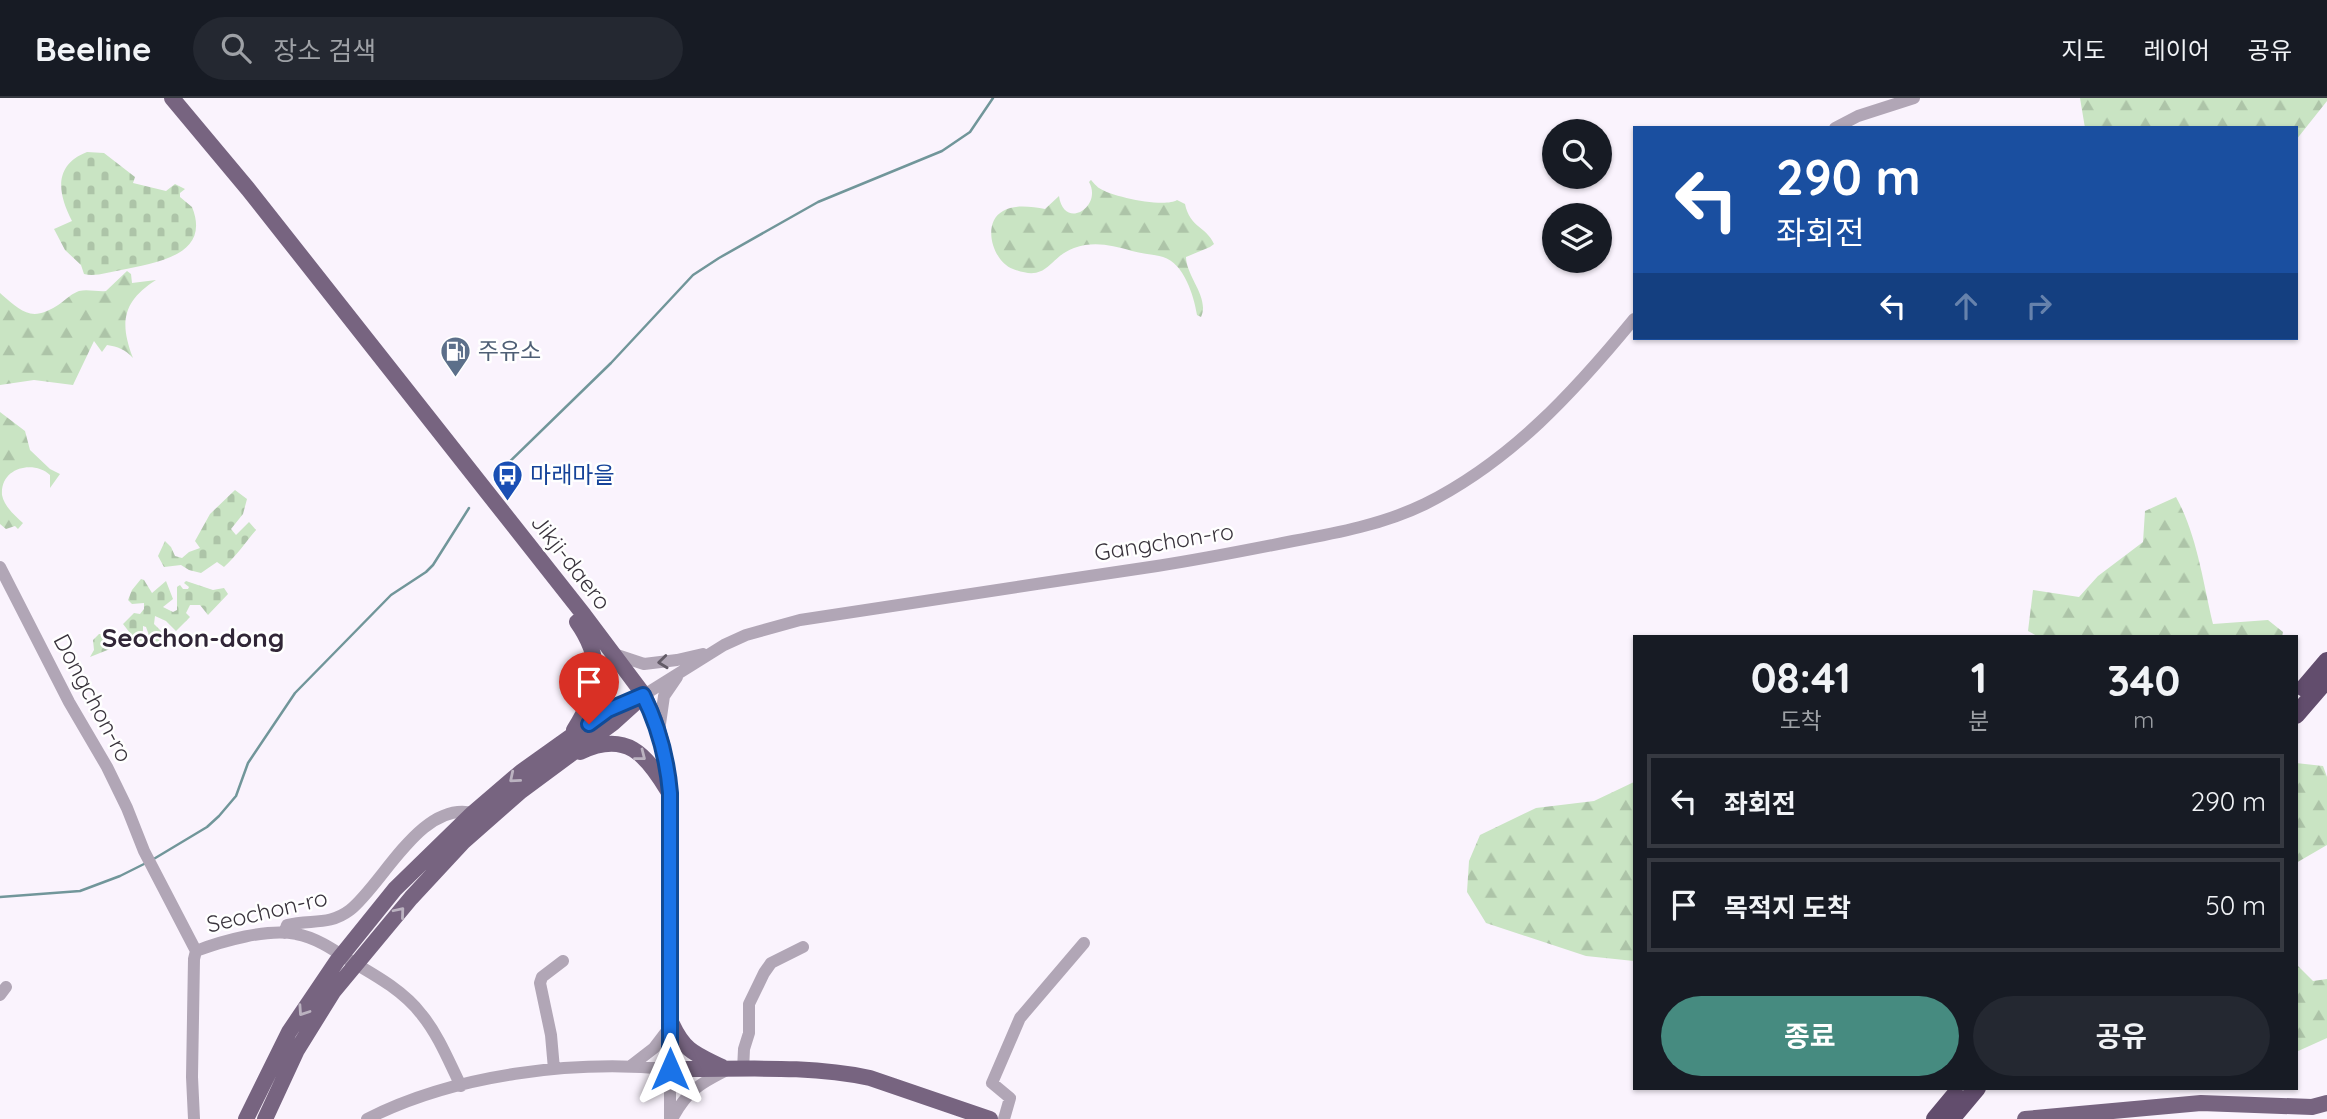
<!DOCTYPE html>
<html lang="ko">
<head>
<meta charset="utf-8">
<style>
	body { margin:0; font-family:Quicksand,"Noto Sans KR",sans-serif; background:#242831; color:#f1f3f6; height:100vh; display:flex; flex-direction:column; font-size:26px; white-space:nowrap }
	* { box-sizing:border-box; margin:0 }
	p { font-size:23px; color:#9ea1a6 }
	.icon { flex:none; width:38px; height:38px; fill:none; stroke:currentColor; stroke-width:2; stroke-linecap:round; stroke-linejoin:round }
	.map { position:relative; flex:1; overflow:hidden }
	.drawer { position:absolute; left:1633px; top:537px; width:665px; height:455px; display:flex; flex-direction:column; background:#171b24; border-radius:0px; box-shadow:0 2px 5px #0004 }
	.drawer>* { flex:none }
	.guide { position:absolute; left:1633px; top:28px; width:665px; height:214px; border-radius:0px; box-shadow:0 2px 5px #0004; background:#1a4fa0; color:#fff; overflow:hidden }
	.fabs { position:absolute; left:1542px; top:21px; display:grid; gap:14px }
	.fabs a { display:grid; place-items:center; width:70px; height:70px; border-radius:50%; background:#171b24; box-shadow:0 2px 5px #0004; font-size:35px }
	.pin { position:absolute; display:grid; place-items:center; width:60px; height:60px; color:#fff; margin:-72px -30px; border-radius:50% 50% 50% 0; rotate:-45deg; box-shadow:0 0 7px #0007 }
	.pin .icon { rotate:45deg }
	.me { position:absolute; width:77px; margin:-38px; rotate:0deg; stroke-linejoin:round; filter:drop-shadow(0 0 5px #0008) }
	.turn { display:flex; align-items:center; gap:24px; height:147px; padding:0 28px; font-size:32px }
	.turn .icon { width:91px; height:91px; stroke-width:2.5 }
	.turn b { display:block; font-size:49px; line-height:60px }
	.lanes { display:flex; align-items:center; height:66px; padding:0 28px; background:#0003; justify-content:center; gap:35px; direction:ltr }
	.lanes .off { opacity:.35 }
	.eta { display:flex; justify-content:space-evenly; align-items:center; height:119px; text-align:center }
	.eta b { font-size:42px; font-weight:700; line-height:49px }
	.button { display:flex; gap:14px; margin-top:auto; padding:14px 28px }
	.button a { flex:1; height:80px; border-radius:42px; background:#468b80; color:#fff; font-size:28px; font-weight:700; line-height:80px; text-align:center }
	.button a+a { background:#242831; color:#f1f3f6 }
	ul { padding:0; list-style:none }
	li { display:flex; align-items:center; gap:21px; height:94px; margin:0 14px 10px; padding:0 14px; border:4px solid #363941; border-radius:0px }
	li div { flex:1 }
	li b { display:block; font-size:26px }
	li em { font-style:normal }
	header { display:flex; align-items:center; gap:42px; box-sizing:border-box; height:98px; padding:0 35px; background:#171b24; border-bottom:2px solid #363941 }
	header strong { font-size:33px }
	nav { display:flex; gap:38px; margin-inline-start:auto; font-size:24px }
	.search { width:490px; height:63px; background:#242831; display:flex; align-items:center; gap:18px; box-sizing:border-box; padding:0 24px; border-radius:38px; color:#9ea1a6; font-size:26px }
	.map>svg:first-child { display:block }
	.forest { fill:url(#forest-firs) }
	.cemetery { fill:url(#cemetery-stones) }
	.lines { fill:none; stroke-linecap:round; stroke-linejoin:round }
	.stream { stroke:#71969a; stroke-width:2.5 }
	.minor { stroke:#b1a6b6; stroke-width:12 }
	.major { stroke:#776480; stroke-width:16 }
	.highway { stroke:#624d6d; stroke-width:18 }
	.oneway { stroke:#635b67 }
	.oneway2 { stroke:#bbb2c0 }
	.route-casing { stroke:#114b97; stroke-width:18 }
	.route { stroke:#1a73e8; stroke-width:12 }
	.labels { text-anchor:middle; stroke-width:5; stroke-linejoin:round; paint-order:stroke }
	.service-label { font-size:23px; fill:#4e5e75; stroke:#fff; text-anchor:start }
	.transit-label { font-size:23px; fill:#164399; stroke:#fff; text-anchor:start }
	.street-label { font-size:23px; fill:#39333c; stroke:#fff }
	.quarter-label { font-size:26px; font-weight:bold; fill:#312637; stroke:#fff }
</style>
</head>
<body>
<header>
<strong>Beeline</strong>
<div class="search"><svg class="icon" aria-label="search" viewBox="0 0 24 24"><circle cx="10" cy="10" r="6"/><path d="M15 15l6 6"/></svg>장소 검색</div>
<nav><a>지도</a><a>레이어</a><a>공유</a></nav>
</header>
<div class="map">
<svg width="2327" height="1021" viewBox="0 0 2327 1021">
	<defs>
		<pattern id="forest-firs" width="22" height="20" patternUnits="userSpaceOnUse" patternTransform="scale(1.75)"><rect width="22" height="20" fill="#c9e4c3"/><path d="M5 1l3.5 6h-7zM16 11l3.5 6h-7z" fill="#adc4a8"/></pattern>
		<pattern id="cemetery-stones" width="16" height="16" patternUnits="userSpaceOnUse" patternTransform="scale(1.75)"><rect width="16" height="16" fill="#c9e4c3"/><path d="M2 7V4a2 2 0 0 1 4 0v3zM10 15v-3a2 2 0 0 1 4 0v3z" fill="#adc4a8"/></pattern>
	</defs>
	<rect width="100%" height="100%" fill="#faf3fd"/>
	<path class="forest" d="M2080,0H2327V3L2296,42V30H2085Z
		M1091,82C1093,84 1097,89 1099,90C1112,99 1165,110 1177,102L1185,106C1190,130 1206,128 1214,146L1210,149L1186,159C1186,178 1210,200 1201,219L1197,217C1194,198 1184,165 1163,159C1153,156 1142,156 1132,153C1111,147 1094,143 1074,150C1047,160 1049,185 1013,171C993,164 981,125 1003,113C1015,106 1032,109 1045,111L1059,98C1064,133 1103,109 1089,84Z
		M127,173L131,176L132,185L156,182C123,203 119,224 133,260C125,251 118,249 107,247L102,254L94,243L73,287L34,282L0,287V195C23,215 32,225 61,205C66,201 73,195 79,193C88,191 98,194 106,193Z
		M0,314L25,333L30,352L50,371L60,376L50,390V377C34,362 0,369 2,397C4,408 15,418 23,425L18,431L15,428L6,431L0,426Z
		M2176,399C2197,437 2203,484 2213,526L2268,522L2283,534L2282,539H2039L2028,533L2033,492L2079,499L2098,478L2143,444L2145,413Z
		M2296,665L2323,668L2327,679V747L2296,765Z
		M1634,684V863L1586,858L1486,825L1467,794L1469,763L1480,737L1536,710L1594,703Z
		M2296,866L2313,883L2327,881V940L2296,954Z"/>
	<path class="cemetery" d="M87,54L104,55L135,79L133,85L166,93L175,86L185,91L180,95V99L192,109C212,158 154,165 121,172C109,174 95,179 84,176L81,167L65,152L54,131L72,123C57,94 54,67 87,54Z
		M235,392L247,401L243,416L231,431L236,437L249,424L256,432C245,445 237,457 224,469L217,464L201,475L189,472L181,467L164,469L158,458L165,443L171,449L175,458L182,460L189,454L200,450L195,443L210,416Z
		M141,481L144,482L152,495L166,483L173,501L163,509L173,514L177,512V489L180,487L183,491H188L189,489L184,485L186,483L213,492L224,490L228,496L208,517L200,507H190L186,515L190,519L176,533L166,523L155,518L154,526L162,534L164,539L157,544L151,543L146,529L143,528V542L137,544L123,526L134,515L140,516L144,511V505L132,506L128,502L132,492Z
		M103,536L111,541L110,551L90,559L94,552L93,542L99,536Z"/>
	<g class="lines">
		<path class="stream" d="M498,375L611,265L693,177L719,160L818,104L942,53L970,34L993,0
			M152,762L207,729L219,718L236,698L248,665L295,595L391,497L426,474L433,467L469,410
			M0,799L80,793L120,778L146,765"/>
		<path class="minor" d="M1835,30L1858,18L1914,0
			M0,469L69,604L107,669L127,710L144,753L196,853
			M614,556L644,566L677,562L703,556
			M644,597L724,547L746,537L800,522C919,503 1038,486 1157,468C1202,461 1248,452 1293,443C1337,435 1384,426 1425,406C1511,363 1574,294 1634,221
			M659,633L664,598L677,579
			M284,835L287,827C311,821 329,828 350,812C383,786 421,702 473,715
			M196,853C222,843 268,830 296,836C315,839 334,852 349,862C375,877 404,893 422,917C439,938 449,964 461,988
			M0,897L6,889
			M632,967L654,950L670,929
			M554,971L551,937L540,885L542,879L563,863
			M743,972L744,951L749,935V906L764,875L771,865L803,849
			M194,1021L192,979L194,861L196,853
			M367,1021C455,976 573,962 670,971V1021
			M672,1021C687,993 699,986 727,972
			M1004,1021L1010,1000L992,985L1020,920L1084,845"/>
		<path class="major" d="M172,0L248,91L584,517L644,597L655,622L662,646L669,695L670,971C736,972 805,966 870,980L990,1021
			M574,632C599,592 605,564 577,524
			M580,654C626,632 646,656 668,693
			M672,926C685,954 696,956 722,969
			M246,1021L289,934L337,863L395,791L473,715L521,674L608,612L644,597
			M265,1021L297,952L333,894L411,800L463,744L521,693L613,625L634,606
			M2025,1021L2201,1005L2312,1009L2327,1005"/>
		<path class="highway" d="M2304,590L2327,563
			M2296,617L2327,581
			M1935,1021L1955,997
			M1951,1021L1977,990"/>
	</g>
	<defs><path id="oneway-chevron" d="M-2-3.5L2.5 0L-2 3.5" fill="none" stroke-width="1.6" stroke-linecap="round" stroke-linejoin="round" transform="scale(1.75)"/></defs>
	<use class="oneway" href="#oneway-chevron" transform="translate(663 564) rotate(174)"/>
	<g class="oneway2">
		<use href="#oneway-chevron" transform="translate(641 658) rotate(38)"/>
		<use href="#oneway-chevron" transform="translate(514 680) rotate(140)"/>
		<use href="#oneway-chevron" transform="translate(400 814) rotate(-50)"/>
		<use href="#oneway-chevron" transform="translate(303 913) rotate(124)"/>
	</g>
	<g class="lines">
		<defs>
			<path id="route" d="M589,626L608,612L643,597C659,629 667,660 670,695V971"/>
		</defs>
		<use href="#route" class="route-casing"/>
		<use href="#route" class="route"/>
	</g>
	<defs>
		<symbol id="fuel-pin" viewBox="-11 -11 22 30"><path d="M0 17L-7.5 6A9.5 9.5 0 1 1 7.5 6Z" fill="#5c6f8a" stroke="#fff"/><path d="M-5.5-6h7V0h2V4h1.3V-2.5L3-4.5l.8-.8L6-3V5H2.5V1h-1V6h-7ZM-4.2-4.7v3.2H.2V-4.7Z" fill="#fff"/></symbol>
		<symbol id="bus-pin" viewBox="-11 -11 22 30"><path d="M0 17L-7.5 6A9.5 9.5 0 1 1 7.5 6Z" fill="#1a4fb4" stroke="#fff"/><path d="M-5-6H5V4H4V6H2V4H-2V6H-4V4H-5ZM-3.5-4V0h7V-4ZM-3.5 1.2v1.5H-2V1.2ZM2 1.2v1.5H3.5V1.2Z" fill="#fff"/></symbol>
	</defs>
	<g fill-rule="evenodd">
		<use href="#fuel-pin" x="438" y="236" width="35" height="47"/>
		<use href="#bus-pin" x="490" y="360" width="35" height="47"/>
	</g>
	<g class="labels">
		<g class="service-label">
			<text x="478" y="261">주유소</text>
		</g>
		<g class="transit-label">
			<text x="530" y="385">마래마을</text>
		</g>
		<g class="street-label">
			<text transform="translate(1164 444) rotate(-9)" y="8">Gangchon-ro</text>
			<text transform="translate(571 464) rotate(52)" y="8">Jikji-daero</text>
			<text transform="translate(93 600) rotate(62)" y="8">Dongchon-ro</text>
			<text transform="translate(267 813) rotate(-13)" y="8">Seochon-ro</text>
		</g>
		<g class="quarter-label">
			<text x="193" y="549">Seochon-dong</text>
		</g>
	</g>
</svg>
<div class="fabs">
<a><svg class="icon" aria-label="search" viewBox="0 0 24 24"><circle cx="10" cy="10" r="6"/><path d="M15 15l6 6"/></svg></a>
<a><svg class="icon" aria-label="layers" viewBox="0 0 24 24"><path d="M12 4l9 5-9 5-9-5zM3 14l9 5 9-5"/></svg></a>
</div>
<div class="pin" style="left:589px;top:626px;background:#d93025"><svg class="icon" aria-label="arrive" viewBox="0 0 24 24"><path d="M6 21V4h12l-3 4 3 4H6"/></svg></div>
<svg class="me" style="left:670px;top:971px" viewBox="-20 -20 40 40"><path d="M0-17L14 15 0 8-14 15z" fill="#1a73e8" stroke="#fff" stroke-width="4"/></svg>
<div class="guide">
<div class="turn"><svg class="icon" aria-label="left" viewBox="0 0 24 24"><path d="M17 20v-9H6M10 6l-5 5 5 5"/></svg><div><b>290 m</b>좌회전</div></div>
<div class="lanes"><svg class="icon" aria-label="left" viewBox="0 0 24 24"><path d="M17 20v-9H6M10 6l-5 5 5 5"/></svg><svg class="icon off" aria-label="ahead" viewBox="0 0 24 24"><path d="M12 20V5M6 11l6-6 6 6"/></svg><svg class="icon off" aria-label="right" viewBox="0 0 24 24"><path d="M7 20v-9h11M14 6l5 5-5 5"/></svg></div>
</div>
<section class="drawer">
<div class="eta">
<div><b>08:41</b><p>도착</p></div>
<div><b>1</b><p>분</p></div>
<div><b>340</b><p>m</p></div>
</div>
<ul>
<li><svg class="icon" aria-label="left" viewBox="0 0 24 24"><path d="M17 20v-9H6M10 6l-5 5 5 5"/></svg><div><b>좌회전</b></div><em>290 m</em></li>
<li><svg class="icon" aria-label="arrive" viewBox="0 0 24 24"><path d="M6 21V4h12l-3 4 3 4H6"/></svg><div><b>목적지 도착</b></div><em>50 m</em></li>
</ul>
<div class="button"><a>종료</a><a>공유</a></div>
</section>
</div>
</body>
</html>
